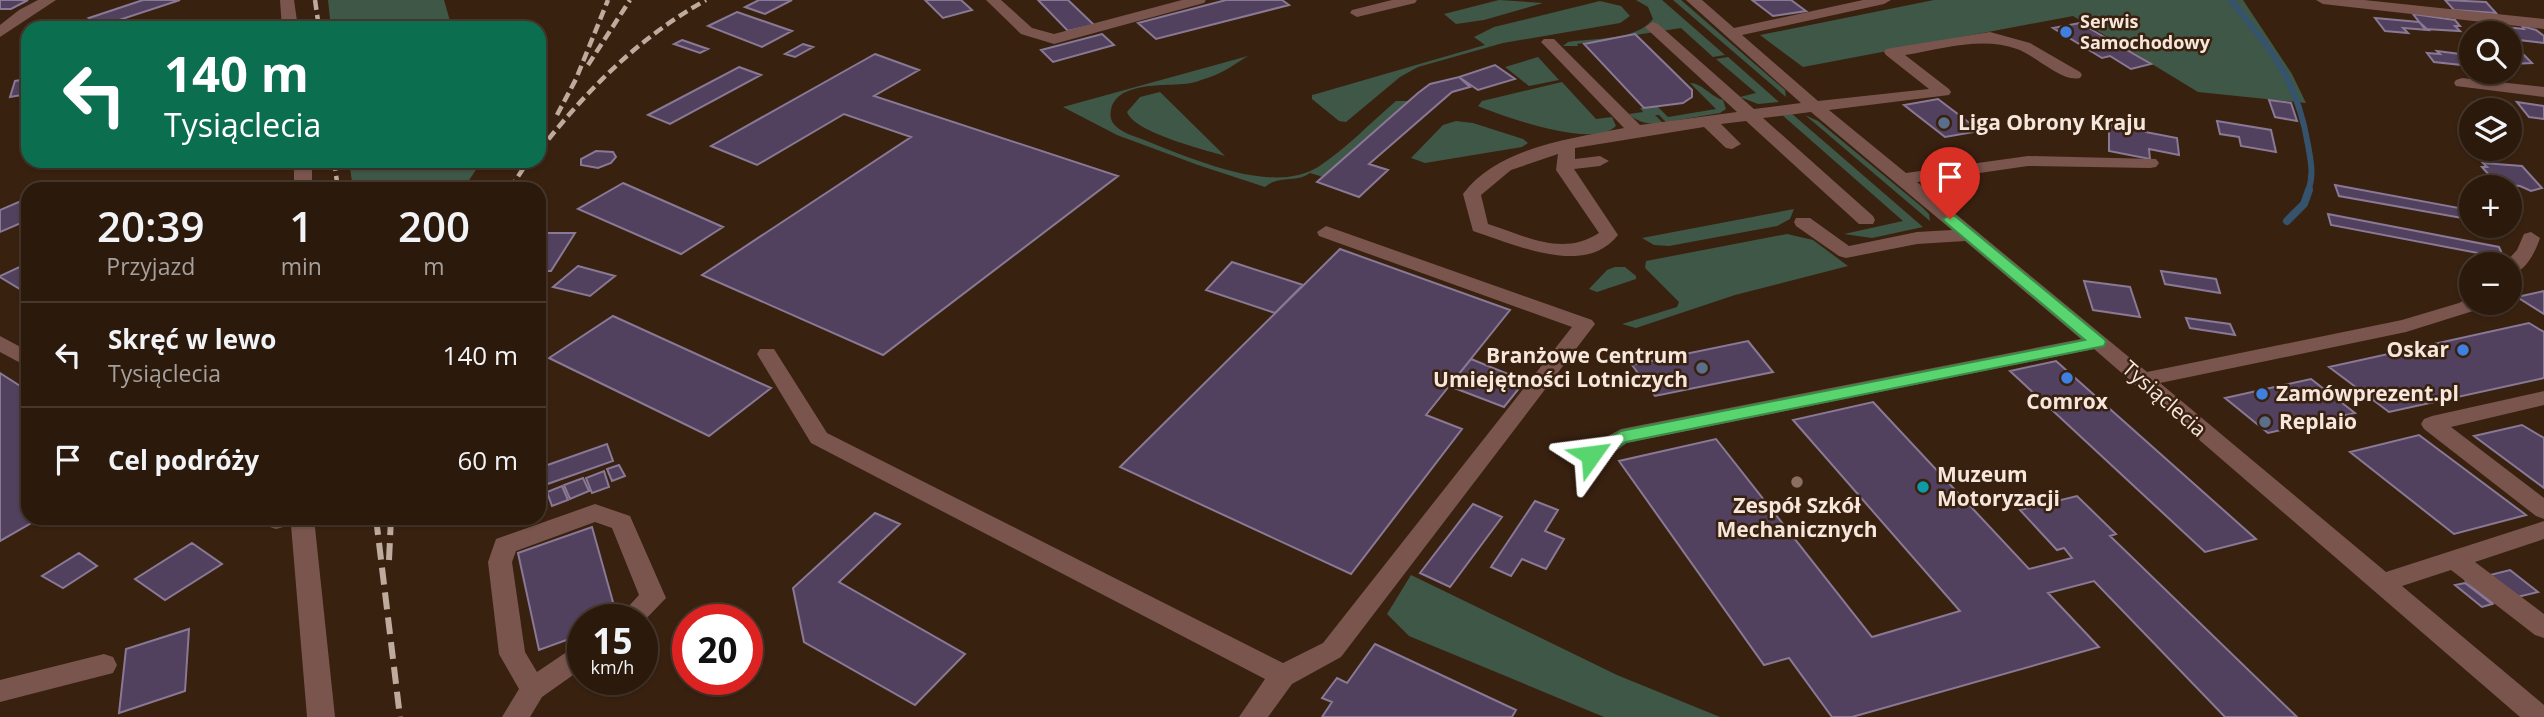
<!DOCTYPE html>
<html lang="pl">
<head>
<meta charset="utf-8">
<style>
	body { margin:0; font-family:"Open Sans",sans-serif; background:#37261a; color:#f1f3f6; height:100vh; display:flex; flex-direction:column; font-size:26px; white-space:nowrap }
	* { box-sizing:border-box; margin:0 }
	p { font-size:23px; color:#a6a09d }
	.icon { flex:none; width:38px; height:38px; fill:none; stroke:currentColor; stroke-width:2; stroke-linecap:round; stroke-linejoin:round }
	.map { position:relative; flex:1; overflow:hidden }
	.panel { position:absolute; left:21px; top:182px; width:525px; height:343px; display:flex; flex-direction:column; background:#2b190c; border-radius:21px; box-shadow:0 2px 5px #0004,0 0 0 2px #47382d }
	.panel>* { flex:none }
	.banner { position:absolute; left:21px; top:21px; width:525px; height:147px; border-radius:21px; box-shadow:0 2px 5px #0004,0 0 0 2px #47382d; background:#0b6e4f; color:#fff; overflow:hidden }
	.controls { position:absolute; left:2459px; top:21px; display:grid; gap:14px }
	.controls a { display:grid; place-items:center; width:63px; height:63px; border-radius:50%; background:#2b190c; box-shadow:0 2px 5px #0004,0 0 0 2px #47382d; font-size:35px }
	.speed { position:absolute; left:567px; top:604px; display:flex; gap:14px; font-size:35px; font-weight:700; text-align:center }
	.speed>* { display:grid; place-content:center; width:91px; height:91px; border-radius:50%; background:#2b190c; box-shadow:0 2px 5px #0004,0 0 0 2px #47382d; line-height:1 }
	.speed small { font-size:18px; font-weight:400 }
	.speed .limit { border:10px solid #d22; background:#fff; color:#111 }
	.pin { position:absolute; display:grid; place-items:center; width:60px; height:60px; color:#fff; margin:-72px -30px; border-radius:50% 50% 50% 0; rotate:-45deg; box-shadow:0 0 7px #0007 }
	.pin .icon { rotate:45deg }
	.me { position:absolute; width:77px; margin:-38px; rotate:59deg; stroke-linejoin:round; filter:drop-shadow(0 0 5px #0008) }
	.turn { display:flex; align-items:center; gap:24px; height:147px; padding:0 28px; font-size:32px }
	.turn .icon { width:91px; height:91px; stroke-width:2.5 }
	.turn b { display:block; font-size:49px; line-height:60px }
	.eta { display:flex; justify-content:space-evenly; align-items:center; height:119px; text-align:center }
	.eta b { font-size:42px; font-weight:600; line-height:49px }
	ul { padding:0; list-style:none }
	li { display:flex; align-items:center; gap:21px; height:105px; padding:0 28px; border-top:2px solid #47382d }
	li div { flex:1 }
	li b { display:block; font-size:26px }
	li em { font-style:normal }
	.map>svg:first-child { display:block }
	.green { fill:#3f5747 }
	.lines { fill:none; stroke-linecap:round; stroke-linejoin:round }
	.stream-far1 { stroke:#35536c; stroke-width:6 }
	.stream { stroke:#35536c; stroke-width:8 }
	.building { fill:#51405e; stroke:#897995; stroke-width:2 }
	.minor { fill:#7a554e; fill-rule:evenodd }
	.rail-far1 { stroke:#beab9e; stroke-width:4.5; stroke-dasharray:10 5; stroke-linecap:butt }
	.rail { stroke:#beab9e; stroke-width:6; stroke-dasharray:17 8; stroke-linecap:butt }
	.route { fill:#59d56f; stroke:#3a8a48; stroke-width:2 }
	.shop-dot { fill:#3f7fe0; stroke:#392110; stroke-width:2.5 }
	.service-dot { fill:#5c6f8a; stroke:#392110; stroke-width:2.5 }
	.education-dot { fill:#8d6e63; stroke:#392110; stroke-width:2.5 }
	.culture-dot { fill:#0f9aa8; stroke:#392110; stroke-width:2.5 }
	.labels { text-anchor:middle; stroke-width:5; stroke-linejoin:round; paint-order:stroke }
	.far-poi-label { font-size:18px; font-weight:bold; fill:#f7e6db; stroke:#392110; text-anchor:start }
	.poi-label { font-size:21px; font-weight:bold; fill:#f7e6db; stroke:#392110; text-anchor:start }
	.street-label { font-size:21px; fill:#f7e6db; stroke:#392110 }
</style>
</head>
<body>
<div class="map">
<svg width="2544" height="717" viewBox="0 0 2544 717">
	<rect width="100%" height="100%" fill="#392110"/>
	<path class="green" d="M328,0H444L452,28H331Z
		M1499,0L1543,3L1484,20L1456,24L1444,14Z
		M1636,0H1662L1725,55L1713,57L1681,28L1577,44L1578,46H1563L1568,42C1594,38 1636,41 1653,19L1648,7Z
		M1673,0H1681L1785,90L1786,97Z
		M1934,0H2243L2292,74L2306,103L2198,92L2073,16L1803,67L1760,35Z
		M1600,1L1621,6L1630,16L1620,23L1503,43L1418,67L1400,77L1346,122L1339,121L1312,99V95L1316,94L1485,45L1474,37L1494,27Z
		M1248,56C1236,63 1223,73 1210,77C1201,80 1192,84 1183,84C1163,86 1116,82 1111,110C1108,123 1118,129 1128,134C1179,152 1268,198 1318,167C1346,149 1371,122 1396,101H1409L1323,177L1310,173C1296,183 1278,175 1265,187L1198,165L1117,135L1063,107Z
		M1538,57L1559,80L1529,86L1505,67Z
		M1728,57L1779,102L1758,104L1740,97L1756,93L1716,59Z
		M1562,82L1596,119L1612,117L1616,126C1593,149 1505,117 1478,106L1482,101Z
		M1690,83C1702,83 1711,97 1723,100L1726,109L1720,113L1666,122L1659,115H1655L1663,123C1651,125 1638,123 1629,114L1643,112L1640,108L1657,106L1668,117L1716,109Z
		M1160,92L1225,156C1203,149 1135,133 1127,112L1140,97Z
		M1791,113L1923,227L1872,238L1844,234L1903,221L1781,114Z
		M1805,115L1818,121L1922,207L1929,214L1930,221Z
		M1456,121L1473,123L1523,139L1528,143L1522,147L1425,163L1411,158L1443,125Z
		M349,161H482L463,189H353Z
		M1794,209L1790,219L1777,226L1669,246L1654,245L1642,238Z
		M1787,234L1813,240L1848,266L1735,295L1636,328L1622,324L1677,307L1679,302L1645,268L1646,261Z
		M1615,267H1625L1636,276V279L1597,292L1589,289L1607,270Z
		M1411,575L1617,675L1720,717H1604L1409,636L1387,614Z"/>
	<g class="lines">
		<path class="stream-far1" d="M2231,0C2271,51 2297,78 2308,145C2311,162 2314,175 2308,192"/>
		<path class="stream" d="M2287,221L2304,204L2309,190"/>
	</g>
	<path class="building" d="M0,0H28L11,9H0Z
		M143,0H180L104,25L89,18Z
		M759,0H792L765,14L745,7Z
		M925,0H961L972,10L943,18Z
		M1038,0H1068L1094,25L1068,31Z
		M1226,0H1282L1289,5L1156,39L1138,23Z
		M1752,0H1791L1806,11L1773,16Z
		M2445,0L2486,2L2496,13L2454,10Z
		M737,12L792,31L762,47L708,26Z
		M2413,14L2455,20L2460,26H2455L2460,31L2425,29Z
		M2375,18L2419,22L2428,30L2403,28L2408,33L2385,31Z
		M188,21V28H151Z
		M2080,23L2151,64L2131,69L2110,56L2102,58L2053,28Z
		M2522,26L2536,30L2544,36V43L2519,40L2506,27L2524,29Z
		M1102,34L1114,45L1053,62L1041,50Z
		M1635,34L1692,90V97L1683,103L1644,108L1584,44Z
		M682,40L708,49L700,53L674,44Z
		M803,44L813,47L795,57L785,54Z
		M2510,49L2519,50L2532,63L2510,64Z
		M2437,51L2460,54L2469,60L2471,66L2434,62L2427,53L2440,54Z
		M875,54L919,70L874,96L1118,176L883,355L702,275L911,137L844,114L757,165L711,146Z
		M1495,65L1515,79L1478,90L1459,77Z
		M739,67L761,75L670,124L648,115Z
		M1459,77L1470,87L1452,92L1369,164L1388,170L1359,197L1317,182L1418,93L1430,84Z
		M28,79V94L10,97L15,81Z
		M1938,99L1980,131L1945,137L1904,105Z
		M2269,100L2291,103L2297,121L2275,117Z
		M2517,102L2544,106V119L2529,117Z
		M2217,121L2271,130L2276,152L2241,146L2239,137L2220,134Z
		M2109,125L2177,138L2179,155L2149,149L2150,159L2109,151Z
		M596,151L613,152L616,157L611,163L598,168L581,165V159Z
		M2483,163L2522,166L2542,188L2531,191L2520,186L2497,184L2482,167H2487Z
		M68,181L82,189H49Z
		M623,183L723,227L681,254L578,209Z
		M2335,185L2459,208L2462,218L2339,196Z
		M28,198V220L0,232V210Z
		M2328,214L2499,247L2504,258L2331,225Z
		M539,233H575L551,271H539Z
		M1340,249L1510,310L1426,415L1462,429L1351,574L1120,467Z
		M1232,262L1303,285L1275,313L1206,290Z
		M28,263V294L0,277V276Z
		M578,266L615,276L590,296L553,287Z
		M2161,271L2216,279L2220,293L2165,284Z
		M2084,281L2130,287L2140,317L2093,310Z
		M2544,291V314L2517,297Z
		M613,316L771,388L709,436L549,358Z
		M2186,318L2230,324L2235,335L2190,328Z
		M2529,323L2544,332V378L2389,412L2329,367Z
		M1748,341L1773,372L1655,396L1632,365Z
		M1471,359L1525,381L1504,407L1449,386Z
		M2056,361L2256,539L2205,552L2010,371Z
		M0,373L28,391V518H40L0,541Z
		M2311,379L2355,413L2268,433L2225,398Z
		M1873,402L2029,569L2072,558L2064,548L2057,550L2020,510L2077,496L2116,534L2110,536L2297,717H2225L2094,581L2048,593L2099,647L1852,717H1832L1789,658L1764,665L1619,461L1716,439L1872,637L1960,611L1793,420Z
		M2522,425L2544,438V488L2474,436Z
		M2419,435L2526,515L2454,534L2350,452Z
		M607,444L613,461L539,487V468Z
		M619,465L625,476L612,481L607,469Z
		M604,471L609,487L592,493L586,478Z
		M583,478L589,491L570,499L564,485Z
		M562,486L568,500L552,506L547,492Z
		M1535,501L1558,510L1545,531L1564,539L1546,569L1522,559L1511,576L1491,567Z
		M1473,504L1502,517L1450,587L1420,573Z
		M875,513L900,524L839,582L965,654L915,705L804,642L793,588Z
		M592,527L618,620H583V634L539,650L518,553Z
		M192,543L222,564L165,600L135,579Z
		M79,553L97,566L63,588L42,576Z
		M2510,570L2538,592L2493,603L2466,581Z
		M2465,583L2492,604L2482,607L2455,585Z
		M189,629L185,691L119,713L126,649Z
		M1375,644L1516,710L1512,717H1322L1332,702L1322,698L1337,678L1347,683Z"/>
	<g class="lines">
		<path class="minor" d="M38,0H56L0,37V25L19,10Z
			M280,0H294L298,28H282Z
			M986,0H1001L1032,28L1054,34L1182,0H1206L1204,3L1054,44L1021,34Z
			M1392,0H1417L1415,3L1357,17L1350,13L1352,10Z
			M1686,0H1702L1734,28L1863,0H1891L1884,4L1742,35L1818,101L1929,89L1886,55L1884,52L1886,49L1990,32L2030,43L2080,72L2082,75L2080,78C2062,83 2035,55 2017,49C1982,36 1942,49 1905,55L1949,89L1951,92L1949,95L1829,110L1906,173L2028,156L2156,159L2159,163L2156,167L2150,168L2028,166L1917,182L2147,372L2402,320L2459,303L2471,296V303H2480L2473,311L2406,332L2160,383L2386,572L2544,521V539L2475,562L2544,614V638L2535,635L2451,570L2402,586L2544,705V717H2520L2094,349L1627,443C1614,452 1599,465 1583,461L1580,455L1583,449L1621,429L2081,339L1965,241L1917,244L1846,258L1839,256L1796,226L1794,222L1796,218H1810L1849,246L1917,232L1952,230L1811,112L1763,118L1873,216L1875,220L1873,224H1859L1746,121L1721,124L1741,144L1732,149L1726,148L1704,127L1575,148V159L1600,156L1609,161L1600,166L1574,169L1618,235C1585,278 1514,244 1473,231L1463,194C1498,147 1570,139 1624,128L1544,45L1541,42L1544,39H1554L1640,125L1737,112L1648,30L1645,27L1653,22L1658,24L1754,109L1801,103ZM1558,154L1556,170L1599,233C1562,257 1526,236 1488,224L1481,195L1511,170Z
			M2316,0H2364L2544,19V29L2323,4Z
			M2462,78L2544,87V97L2456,86L2454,83L2456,80Z
			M294,161H312V189H294Z
			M1326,226L1592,320L1595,324L1341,657L1292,684L1268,717H1239L1265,679L811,443L757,354L760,349H774L827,433L1283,663L1323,643L1572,327L1319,236L1317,232Z
			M2531,232L2540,238C2535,253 2526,271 2510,275V264H2504L2517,250L2524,234Z
			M0,336L28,351V367L0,352Z
			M2544,391V405L2451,427L2544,498V519L2536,516L2424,429L2421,424L2424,419L2432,416Z
			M595,504L630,516L666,598L642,623V620H616L639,595L612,528L595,522L516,551L512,562L525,652L537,672L574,647L583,644V668L542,697L530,717H502L519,689L499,654L488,562L496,539Z
			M256,518H314L335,717H307L291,525L276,529L260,524Z
			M104,654L113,657L117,665L113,673L0,702V680Z"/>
		<path class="rail-far1" d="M315,0L319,28
			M588,65L630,0
			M557,115L576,79L608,0
			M539,151C587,90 638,38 706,0
			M334,161L338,189
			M510,189L528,161"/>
		<path class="rail" d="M376,518L400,717
			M389,560L391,518"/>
	</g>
	<path class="route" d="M1950,215L1955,216L2104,339L2106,342L2104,346L1626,442L1597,460H1585L1582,455L1585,451L1621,431L2085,340L1945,222L1943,219Z"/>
	<g class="shop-dot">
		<circle cx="2066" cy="32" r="7"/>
		<circle cx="2463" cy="350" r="7"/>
		<circle cx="2067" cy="378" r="7"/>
		<circle cx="2262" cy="394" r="7"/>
	</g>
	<g class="service-dot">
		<circle cx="1944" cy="123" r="7"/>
		<circle cx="1702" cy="368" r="7"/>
		<circle cx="2265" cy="422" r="7"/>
	</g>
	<circle class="education-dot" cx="1797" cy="482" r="7"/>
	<circle class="culture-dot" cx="1923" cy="487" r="7"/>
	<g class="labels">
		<g class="far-poi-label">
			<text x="2080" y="28">Serwis<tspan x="2080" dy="21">Samochodowy</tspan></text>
		</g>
		<g class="poi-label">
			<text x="1958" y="130">Liga Obrony Kraju</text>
			<text x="2449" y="357" text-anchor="end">Oskar</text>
			<text x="1688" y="363" text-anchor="end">Branżowe Centrum<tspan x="1688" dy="24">Umiejętności Lotniczych</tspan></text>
			<text x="2276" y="401">Zamówprezent.pl</text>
			<text x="2067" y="409" text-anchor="middle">Comrox</text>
			<text x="2279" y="429">Replaio</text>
			<text x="1937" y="482">Muzeum<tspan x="1937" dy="24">Motoryzacji</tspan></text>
			<text x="1797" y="513" text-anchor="middle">Zespół Szkół<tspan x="1797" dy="24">Mechanicznych</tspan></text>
		</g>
		<g class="street-label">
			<text transform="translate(2164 399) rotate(41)" y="7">Tysiąclecia</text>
		</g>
	</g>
</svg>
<div class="controls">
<a><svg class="icon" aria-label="search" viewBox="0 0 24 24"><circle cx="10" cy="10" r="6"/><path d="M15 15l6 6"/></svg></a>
<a><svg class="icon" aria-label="layers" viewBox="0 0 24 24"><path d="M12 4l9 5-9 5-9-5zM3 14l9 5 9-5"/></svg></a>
<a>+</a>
<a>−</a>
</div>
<div class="speed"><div>15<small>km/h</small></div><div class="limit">20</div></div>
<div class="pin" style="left:1950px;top:219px;background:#d93025"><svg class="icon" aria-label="arrive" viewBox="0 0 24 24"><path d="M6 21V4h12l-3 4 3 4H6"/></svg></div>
<svg class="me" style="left:1591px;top:455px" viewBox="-20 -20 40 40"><path d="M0-17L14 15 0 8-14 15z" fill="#59d56f" stroke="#fff" stroke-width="4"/></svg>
<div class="banner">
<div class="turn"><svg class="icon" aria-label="left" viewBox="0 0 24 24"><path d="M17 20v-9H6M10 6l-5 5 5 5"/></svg><div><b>140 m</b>Tysiąclecia</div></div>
</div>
<section class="panel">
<div class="eta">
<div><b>20:39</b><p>Przyjazd</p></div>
<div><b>1</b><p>min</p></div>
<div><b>200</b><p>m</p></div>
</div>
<ul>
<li><svg class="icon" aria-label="left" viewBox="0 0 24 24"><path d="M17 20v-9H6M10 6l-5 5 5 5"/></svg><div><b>Skręć w lewo</b><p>Tysiąclecia</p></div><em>140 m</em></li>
<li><svg class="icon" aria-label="arrive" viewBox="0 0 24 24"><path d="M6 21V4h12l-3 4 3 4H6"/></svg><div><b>Cel podróży</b></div><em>60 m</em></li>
</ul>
</section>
</div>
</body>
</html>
